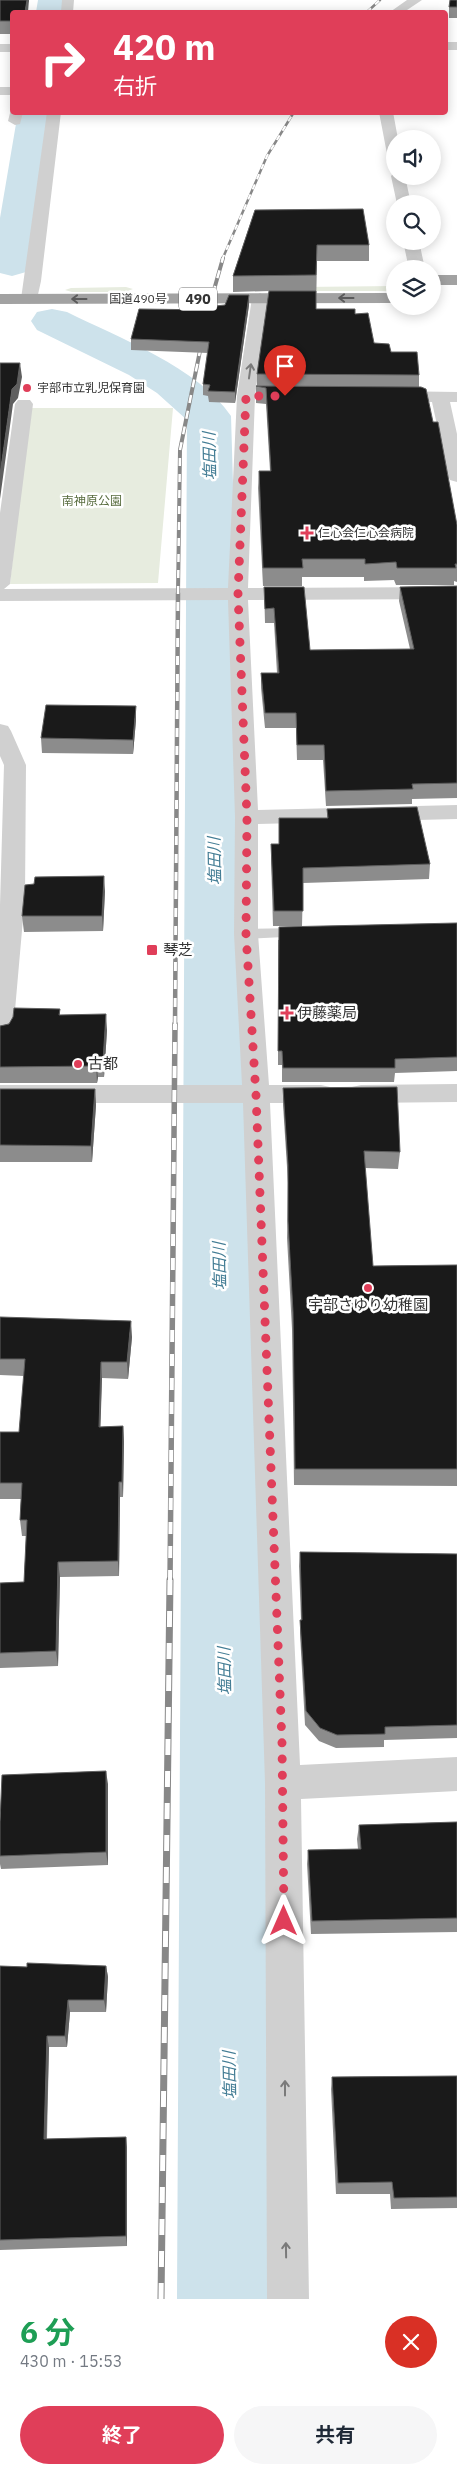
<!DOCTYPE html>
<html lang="ja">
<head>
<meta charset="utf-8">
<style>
	body { margin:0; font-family:"IBM Plex Sans","Noto Sans JP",sans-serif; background:#f6f6f7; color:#1f2937; height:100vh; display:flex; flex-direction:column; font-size:19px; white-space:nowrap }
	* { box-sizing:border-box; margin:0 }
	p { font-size:16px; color:#747a83 }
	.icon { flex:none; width:28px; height:28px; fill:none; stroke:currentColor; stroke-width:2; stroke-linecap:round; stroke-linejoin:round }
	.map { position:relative; height:2299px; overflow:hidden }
	.drawer { display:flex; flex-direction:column; background:#fff; flex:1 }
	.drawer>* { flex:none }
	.hud { position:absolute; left:10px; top:10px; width:438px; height:105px; border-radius:5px; box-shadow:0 2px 12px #0003; background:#e03e59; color:#fff; overflow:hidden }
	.controls { position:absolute; left:386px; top:130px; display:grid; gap:10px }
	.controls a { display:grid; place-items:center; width:55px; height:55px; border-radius:50%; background:#fff; box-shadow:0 2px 12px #0003; font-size:25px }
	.pin { position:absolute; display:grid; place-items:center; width:42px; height:42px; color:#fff; margin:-51px -21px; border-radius:50% 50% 50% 0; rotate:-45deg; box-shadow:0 0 5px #0007 }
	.pin .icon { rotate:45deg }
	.me { position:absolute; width:55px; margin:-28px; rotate:0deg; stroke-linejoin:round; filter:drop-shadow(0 0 4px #0008) }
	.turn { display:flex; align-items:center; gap:18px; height:105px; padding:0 20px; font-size:22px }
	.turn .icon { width:65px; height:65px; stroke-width:2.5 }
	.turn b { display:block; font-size:35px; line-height:42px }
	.round { display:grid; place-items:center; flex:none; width:52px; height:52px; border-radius:26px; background:#f6f6f7 }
	.head { display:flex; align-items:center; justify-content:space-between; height:85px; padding:0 20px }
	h1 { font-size:30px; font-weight:700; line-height:38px; color:#1e9e55 }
	.cta { display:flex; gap:10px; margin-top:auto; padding:10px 20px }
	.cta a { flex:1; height:58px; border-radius:30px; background:#e03e59; color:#fff; font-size:20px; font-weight:700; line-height:58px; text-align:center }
	.cta a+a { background:#f6f6f7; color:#1f2937 }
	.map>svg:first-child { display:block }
	.green { fill:#e7ecdf }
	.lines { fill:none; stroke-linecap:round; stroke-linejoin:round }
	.river { fill:#cde2eb; fill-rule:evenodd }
	.service { fill:#d0d0d0; fill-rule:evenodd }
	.minor { fill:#d0d0d0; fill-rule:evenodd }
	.trunk { fill:#a2a2a2; fill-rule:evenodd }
	.rail-far4-casing { stroke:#888; stroke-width:2.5 }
	.rail-far3-casing { stroke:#888; stroke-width:4 }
	.rail-far2-casing { stroke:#888; stroke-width:4.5 }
	.rail-far1-casing { stroke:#888; stroke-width:5.5 }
	.rail-casing { stroke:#888; stroke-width:7 }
	.rail-far4 { stroke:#fff; stroke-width:2; stroke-dasharray:5.5; stroke-linecap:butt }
	.rail-far3 { stroke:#fff; stroke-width:2.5; stroke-dasharray:8; stroke-linecap:butt }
	.rail-far2 { stroke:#fff; stroke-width:3; stroke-dasharray:9; stroke-linecap:butt }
	.rail-far1 { stroke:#fff; stroke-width:4; stroke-dasharray:12; stroke-linecap:butt }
	.rail { stroke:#fff; stroke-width:5; stroke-dasharray:16; stroke-linecap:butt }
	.wall { fill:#8c8c8c }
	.shaded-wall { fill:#5f5f5f }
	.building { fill:#1a1a1a; stroke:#5f5f5f }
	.oneway { stroke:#5a5a5a }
	.oneway2 { stroke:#7a7a7a }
	.route { stroke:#e03e59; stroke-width:9; stroke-dasharray:0 16.2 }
	.poi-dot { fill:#e03e59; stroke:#fff; stroke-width:2 }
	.labels { text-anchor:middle; stroke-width:5; stroke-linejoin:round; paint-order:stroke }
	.far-street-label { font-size:12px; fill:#333; stroke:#fff }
	.far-poi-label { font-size:12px; fill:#333; stroke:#fff; text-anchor:start }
	.far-park-label { font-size:12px; fill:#5a6e41; stroke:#fff }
	.shield { fill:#fff; stroke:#707070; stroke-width:1 }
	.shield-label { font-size:14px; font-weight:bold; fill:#333 }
	.poi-label { font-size:15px; fill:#333; stroke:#fff; text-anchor:start }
	.water-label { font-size:16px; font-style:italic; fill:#427c94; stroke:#fff }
</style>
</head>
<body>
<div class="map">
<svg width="457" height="2299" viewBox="0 0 457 2299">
	<rect width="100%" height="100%" fill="#fff"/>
	<path class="green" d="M395,286V291H303L302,287Z
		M126,287L133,289L125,292H72L65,290L71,288Z
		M29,408H173L158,583L10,584Z"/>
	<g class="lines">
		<path class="river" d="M38,0H68L66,12H36Z
			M18,112H52L32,264L26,272L12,276L0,273V218Z
			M52,309L67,312C119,338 198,367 231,416L287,2299H177L187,420L157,393L129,375L37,330L31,321L37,312Z"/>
		<path class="service" d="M299,928L304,930L306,933L304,936L246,939L239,934L246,929Z"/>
		<path class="minor" d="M62,0H74L73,12H61Z
			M407,0H422L404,12H390Z
			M445,42H457V50H445Z
			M0,44H12V52H0Z
			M0,87H12V95H0Z
			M11,109L12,112H23L20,124L15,125L8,121Z
			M47,112H61L41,281L37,299L29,304L21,299Z
			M379,112H393L398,139H395V163L388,159Z
			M395,172V176H405L411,204H397L391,176Z
			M403,241H419L425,269H409Z
			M260,293L268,298L255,396L248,588L457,587V599L248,600L258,810L457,805V819L258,824V934L269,1085H321L330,1087L334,1094L330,1101L321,1103H270L300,1765L457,1757V1791L301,1799L309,2299H267L265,1783L243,1103H0V1085H242L234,934L235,817L228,600L0,601V513L15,404L18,400H30L33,404L10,584L4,589L228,588L237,396L252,298Z
			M390,391L457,392V402H450L457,434V482L450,480L448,476L432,402L384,400L381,396L384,392Z
			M0,724L8,726L11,731L26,765L25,896L13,1033L9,1039L0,1042V905L4,765L0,756Z
			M457,1084V1102L361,1103L352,1101L348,1094L352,1087L361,1085Z"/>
		<path class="trunk" d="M432,275H457V285H432Z
			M395,293V303L0,304V294Z"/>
		<defs>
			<path id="rail-far4" d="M367,12L380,0
				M222,260L267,156L294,112"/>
			<path id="rail-far3" d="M178,594L180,450L208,311L223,258"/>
			<path id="rail-far2" d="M175,1025L178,593"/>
			<path id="rail-far1" d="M170,1582L175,1024"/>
			<path id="rail" d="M161,2299L170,1580"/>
		</defs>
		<use href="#rail-far4" class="rail-far4-casing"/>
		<use href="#rail-far3" class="rail-far3-casing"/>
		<use href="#rail-far2" class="rail-far2-casing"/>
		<use href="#rail-far1" class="rail-far1-casing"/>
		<use href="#rail" class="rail-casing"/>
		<use href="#rail-far4" class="rail-far4"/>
		<use href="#rail-far3" class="rail-far3"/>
		<use href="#rail-far2" class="rail-far2"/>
		<use href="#rail-far1" class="rail-far1"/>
		<use href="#rail" class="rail"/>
	</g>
	<path class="wall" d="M0,0H29V2L12,12V34H0Z
		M457,0V18H449V7Z
		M255,210L369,245V261H317L316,309L355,314L374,343L391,352L419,375V387L433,422L457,525V582L454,581V585H396L394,580L364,581V577H302V586H263L258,488L259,471H270L266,404L256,403V386H257V374L269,291L233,292V276Z
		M249,295V305L235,403L209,402L208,396L203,395V384L208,353L131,350V339L214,310Z
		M457,586V798L412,799V804L326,806L323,760H297L296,728H265L261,688V673H277L274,623H265L264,587L310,650L410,649L399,601L400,587Z
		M136,720L133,754L42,753L41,738Z
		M327,809L430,864L429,879L303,883L302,926H273L271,859V844H279V818H327Z
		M105,891L103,931L24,932L22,916Z
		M457,923V1071L395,1073L394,1082H282V1065H278V940Z
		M60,1009V1015L107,1030L104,1077H98L97,1083H0V1026Z
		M283,1088L400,1152L398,1169L365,1168L373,1266L457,1265V1486L294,1485L292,1329L287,1238L288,1183L283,1105Z
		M0,1089H95L96,1105L92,1162H0Z
		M0,1317L132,1337L128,1379L102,1378L100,1427L123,1426L124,1442L123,1497H120L119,1576L60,1577L58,1666L0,1668V1583L24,1582L26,1536H22L20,1520L21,1499H0V1432H19L24,1376L0,1375Z
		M300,1552L457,1554V1738L384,1740V1747L336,1748L319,1741L305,1725L300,1634V1620H301L299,1566Z
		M108,1784V1865L1,1869L0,1864V1822Z
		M457,1822V1932L311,1934L307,1864L308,1850L358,1849L357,1839L359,1825Z
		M0,1966L27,1967L106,1966L108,1977L106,2012H70L67,2047H49L47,2139L127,2147V2246L0,2250Z
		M457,2076V2208L391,2209L390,2194H336L331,2089L332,2077Z"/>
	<path class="shaded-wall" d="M27,0H29L28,12H25Z
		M249,295V305L235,403V392Z
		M20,363L22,377L18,398L13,404L0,499V475L12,389Z
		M136,706V720L133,754V740Z
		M104,876L105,891L103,931L102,916Z
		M106,1014L107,1030L104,1077L103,1061Z
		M96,1061L98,1077L97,1083L96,1066Z
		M95,1089L96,1105L92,1162L91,1146Z
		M131,1321L132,1337L128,1379L127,1362Z
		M101,1362L102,1378L100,1443L99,1427Z
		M123,1426L124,1442L123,1497L122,1482Z
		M119,1482L120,1497L119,1576L118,1561Z
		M58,1562L60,1577L58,1666L56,1651Z
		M106,1771L108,1784V1865L106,1852Z
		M106,1966L108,1977L106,2012L104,2000Z
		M68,2000L70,2012L67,2047L65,2036Z
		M47,2036L49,2047L46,2150L44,2139Z
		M126,2137L127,2147V2246L126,2236Z"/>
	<path class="building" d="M0,0H27L25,12H12V21H0Z
		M450,0H457V7H449Z
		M363,209L369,245H317L316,275L233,276L255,210Z
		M269,291H316V309H355V314L368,313L374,343L389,344L391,352H417L419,375L257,374Z
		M229,295H249L235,392L208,391L210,385L203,384L209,342L131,339L139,309L214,310L215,306L225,305Z
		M0,363H20L17,384L12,389L0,475Z
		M256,386L421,387L426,389L433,422H438L457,525V564H455L456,568H397L396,562L365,564V559H302L303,568H263L259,471H271L266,388Z
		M457,586V783L412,784L413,789L326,791L324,745H297L296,713H265L261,673H279L274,608L265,609L264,587H304L310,650L414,649L400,587Z
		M46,705L136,706L133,740L41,738Z
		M417,807L430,864L303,868V911H274L271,844H279V818H328L327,809Z
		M104,876L102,916H22L25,885L34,884L35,877Z
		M457,923V1057L395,1059V1068H283L282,1051H278L279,927Z
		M14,1008L60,1009L59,1015L106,1014L103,1061H96V1066L0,1067V1026L9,1024L13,1017Z
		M397,1087L400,1152L364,1151L373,1266L457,1265V1469H295L293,1312L288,1221V1165L283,1088Z
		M0,1089H95L91,1146L0,1145Z
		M0,1317L131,1321L127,1362H101L99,1427L123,1426L122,1482H119L118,1561L58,1562L56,1651L0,1653V1583L24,1582L27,1520H20L22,1483H0V1432H19L25,1359H0Z
		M300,1552L457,1554V1725L385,1727V1734L337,1735L320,1728L306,1711L300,1620H302Z
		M106,1771V1852L0,1856V1822L2,1775Z
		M457,1822V1918L312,1921L308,1850L361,1849L359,1825Z
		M27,1963L106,1966L104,2000H68L65,2036H47L44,2139L126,2137V2236L0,2240V1966L27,1967Z
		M457,2076V2197L394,2198L392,2182L338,2183L332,2077Z"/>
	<defs><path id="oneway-shaft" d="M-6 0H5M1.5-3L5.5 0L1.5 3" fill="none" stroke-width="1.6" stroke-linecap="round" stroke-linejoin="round" transform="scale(1.25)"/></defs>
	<g class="oneway">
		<use href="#oneway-shaft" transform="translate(346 298) rotate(180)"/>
		<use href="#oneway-shaft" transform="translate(79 299) rotate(180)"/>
	</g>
	<g class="oneway2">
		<use href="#oneway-shaft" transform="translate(250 371) rotate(-82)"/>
		<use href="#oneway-shaft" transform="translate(285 2088) rotate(-90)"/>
		<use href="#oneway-shaft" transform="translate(286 2250) rotate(-91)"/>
	</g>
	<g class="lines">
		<path class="route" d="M284,1921L282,1743L256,1095L246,934L247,817L238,594L246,396H285"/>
	</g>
	<g class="poi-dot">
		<circle cx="27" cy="388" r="5"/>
		<path d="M304.5 525.5h5v5h5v5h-5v5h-5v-5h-5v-5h5z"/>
		<rect x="146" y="944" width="12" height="12" rx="2.5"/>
		<path d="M284.5 1005.5h5v5h5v5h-5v5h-5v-5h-5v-5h5z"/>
		<circle cx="78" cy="1064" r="5"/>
		<circle cx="368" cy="1288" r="5"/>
	</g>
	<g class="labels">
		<g class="far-street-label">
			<text x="138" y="303">国道490号</text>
		</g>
		<g class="far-poi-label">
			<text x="37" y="392">宇部市立乳児保育園</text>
			<text x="318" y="537">仁心会仁心会病院</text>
		</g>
		<g class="far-park-label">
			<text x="92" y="505">南神原公園</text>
		</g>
		<rect class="shield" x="179" y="287.5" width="38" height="23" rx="4"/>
		<g class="shield-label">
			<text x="198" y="304">490</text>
		</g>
		<g class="poi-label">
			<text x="163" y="955">琴芝</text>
			<text x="297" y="1018">伊藤薬局</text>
			<text x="88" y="1069">古都</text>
			<text x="368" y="1310" text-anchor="middle">宇部さゆり幼稚園</text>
		</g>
		<g class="water-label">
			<text transform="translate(209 456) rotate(-91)" y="6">塩田川</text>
			<text transform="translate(214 861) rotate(-91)" y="6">塩田川</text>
			<text transform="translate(219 1266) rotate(-91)" y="6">塩田川</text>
			<text transform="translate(224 1671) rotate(-91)" y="6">塩田川</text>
			<text transform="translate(229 2075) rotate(-91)" y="6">塩田川</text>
		</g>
	</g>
</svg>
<div class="controls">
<a><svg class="icon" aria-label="sound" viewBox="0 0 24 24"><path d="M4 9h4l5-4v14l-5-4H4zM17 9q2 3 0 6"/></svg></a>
<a><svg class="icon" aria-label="search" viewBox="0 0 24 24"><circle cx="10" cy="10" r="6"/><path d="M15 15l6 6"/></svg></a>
<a><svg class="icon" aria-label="layers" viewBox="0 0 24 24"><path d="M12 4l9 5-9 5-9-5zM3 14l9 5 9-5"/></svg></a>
</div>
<div class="pin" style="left:285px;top:396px;background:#d93025"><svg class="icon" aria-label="arrive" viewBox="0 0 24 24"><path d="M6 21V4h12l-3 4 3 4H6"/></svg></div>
<svg class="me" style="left:284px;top:1921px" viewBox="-20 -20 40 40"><path d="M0-17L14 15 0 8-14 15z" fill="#e03e59" stroke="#fff" stroke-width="4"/></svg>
<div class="hud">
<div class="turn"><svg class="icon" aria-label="right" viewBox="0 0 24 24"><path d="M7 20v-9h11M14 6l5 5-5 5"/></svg><div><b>420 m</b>右折</div></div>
</div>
</div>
<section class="drawer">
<div class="head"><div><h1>6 分</h1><p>430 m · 15:53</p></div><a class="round" style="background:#d93025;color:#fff"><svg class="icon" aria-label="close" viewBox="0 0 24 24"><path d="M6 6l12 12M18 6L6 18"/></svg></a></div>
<div class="cta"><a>終了</a><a>共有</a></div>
</section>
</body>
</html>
